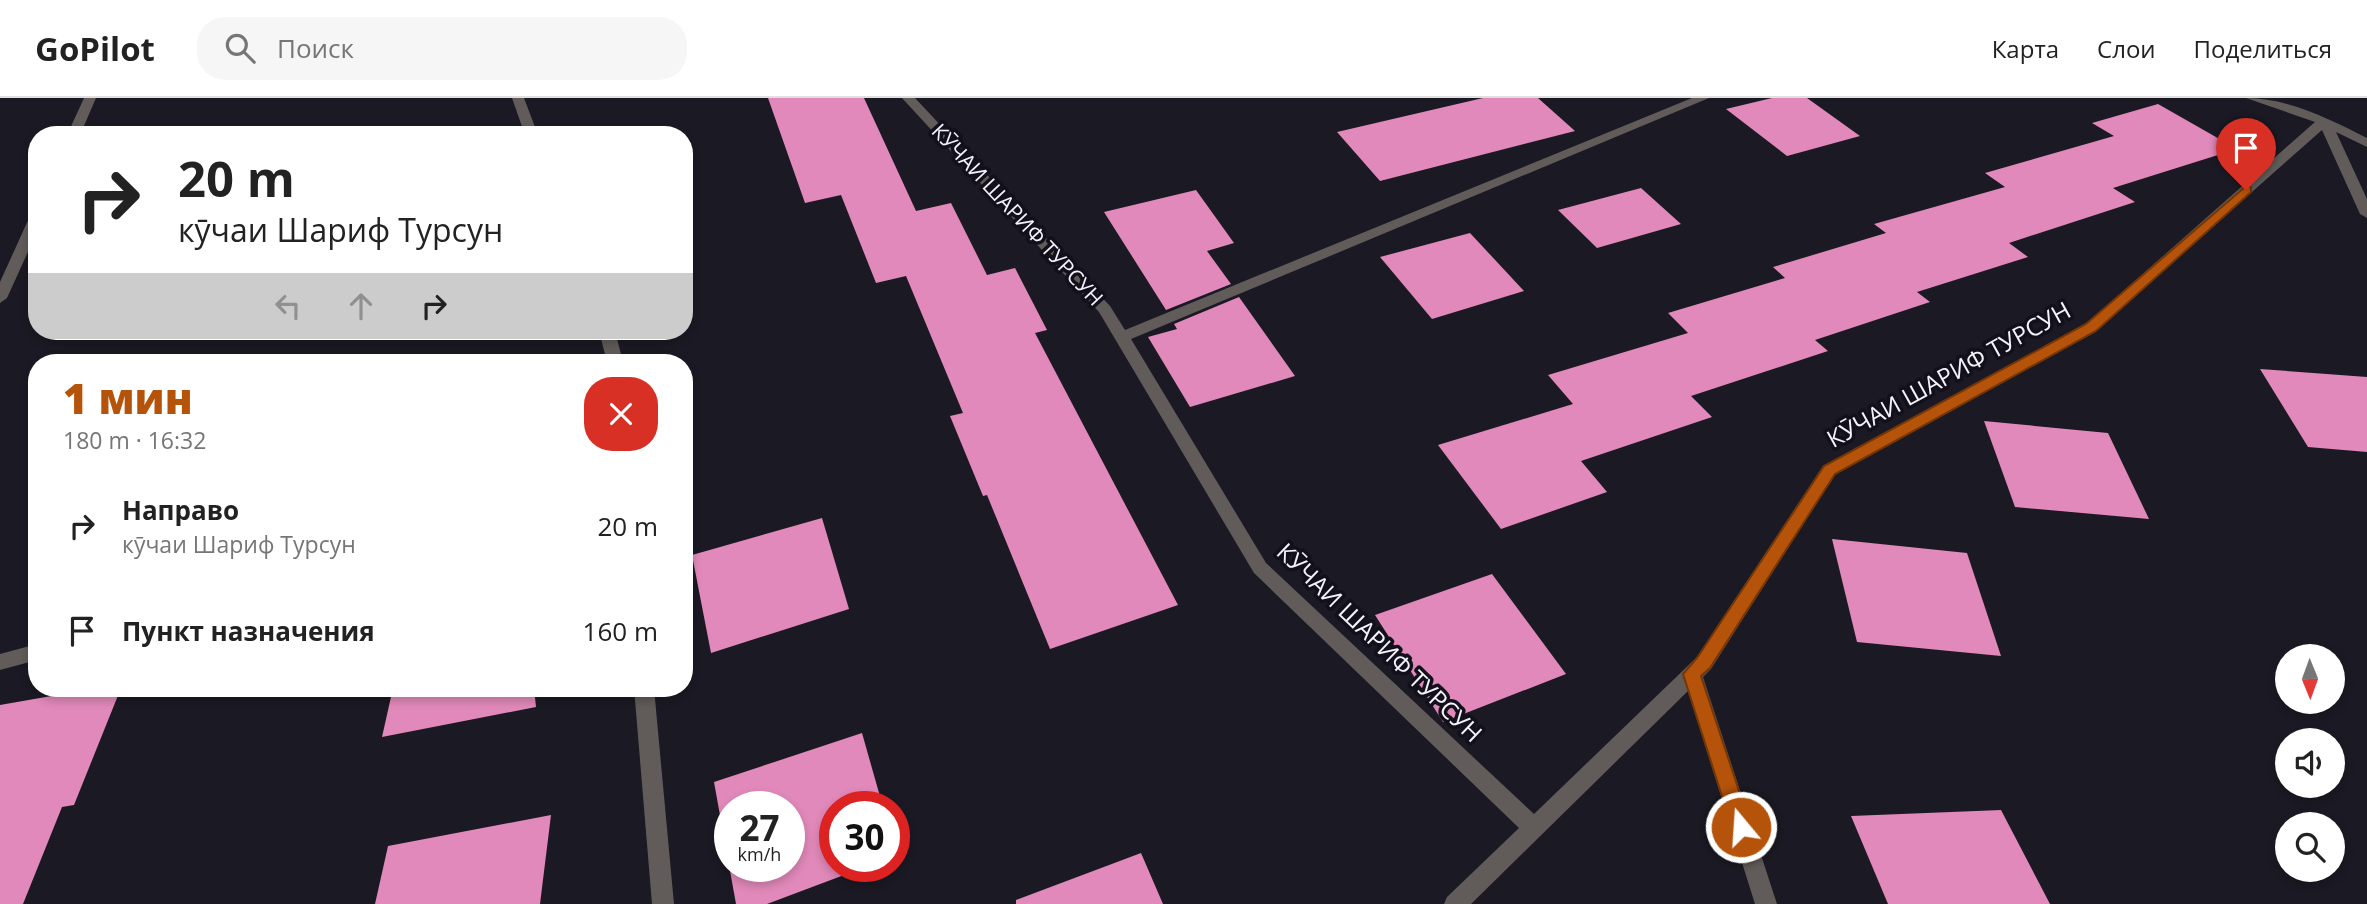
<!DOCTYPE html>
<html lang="ru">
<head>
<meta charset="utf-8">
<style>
	body { margin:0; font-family:"Open Sans",sans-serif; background:#f6f6f6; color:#222; height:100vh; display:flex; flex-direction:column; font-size:26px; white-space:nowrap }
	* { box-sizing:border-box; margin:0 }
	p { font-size:23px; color:#767676 }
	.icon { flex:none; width:38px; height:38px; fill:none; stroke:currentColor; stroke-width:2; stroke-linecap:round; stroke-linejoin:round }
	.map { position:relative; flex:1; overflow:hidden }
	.sheet { position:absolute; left:28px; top:256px; width:665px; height:343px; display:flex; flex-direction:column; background:#fff; border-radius:28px; box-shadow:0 4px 10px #0003 }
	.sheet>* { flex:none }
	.banner { position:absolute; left:28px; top:28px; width:665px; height:214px; border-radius:28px; box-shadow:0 4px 10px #0003; background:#fff; color:#222; overflow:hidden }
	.needle { width:46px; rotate:179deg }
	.controls { position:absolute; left:2275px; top:546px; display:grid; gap:14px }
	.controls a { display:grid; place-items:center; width:70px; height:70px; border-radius:50%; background:#fff; box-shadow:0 4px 10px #0003; font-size:35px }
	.speed { position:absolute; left:714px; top:693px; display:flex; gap:14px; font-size:35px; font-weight:700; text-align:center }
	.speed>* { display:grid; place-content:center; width:91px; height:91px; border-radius:50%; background:#fff; box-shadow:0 4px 10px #0003; line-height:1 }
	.speed small { font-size:18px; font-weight:400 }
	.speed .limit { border:10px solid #d22; background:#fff; color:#111 }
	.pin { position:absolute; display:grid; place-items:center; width:60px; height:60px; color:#fff; margin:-72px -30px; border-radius:50% 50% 50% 0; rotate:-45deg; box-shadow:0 0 7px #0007 }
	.pin .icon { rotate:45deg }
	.me { position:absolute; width:77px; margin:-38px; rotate:342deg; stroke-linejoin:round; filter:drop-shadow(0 0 5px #0008) }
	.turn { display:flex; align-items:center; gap:24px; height:147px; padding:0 35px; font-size:32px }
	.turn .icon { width:91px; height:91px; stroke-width:2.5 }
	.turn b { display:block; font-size:49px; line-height:60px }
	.lanes { display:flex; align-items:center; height:66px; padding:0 35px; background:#0003; justify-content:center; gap:35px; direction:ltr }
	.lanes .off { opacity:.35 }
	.round { display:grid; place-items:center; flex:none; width:74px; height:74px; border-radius:28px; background:#f6f6f6 }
	.summary { display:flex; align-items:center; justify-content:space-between; height:119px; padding:0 35px }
	h1 { font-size:42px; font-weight:800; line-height:52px; color:#b45309 }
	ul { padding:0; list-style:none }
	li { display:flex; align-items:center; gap:21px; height:105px; padding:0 35px }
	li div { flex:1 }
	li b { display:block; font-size:26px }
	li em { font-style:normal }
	header { display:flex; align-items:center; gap:42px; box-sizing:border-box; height:98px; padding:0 35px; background:#fff; border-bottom:2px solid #e0e0e0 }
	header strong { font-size:33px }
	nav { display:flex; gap:38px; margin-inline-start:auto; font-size:24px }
	.search { width:490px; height:63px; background:#f6f6f6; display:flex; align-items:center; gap:18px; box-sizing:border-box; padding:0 24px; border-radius:28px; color:#767676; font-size:26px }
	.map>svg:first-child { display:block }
	.building { fill:#e189ba; fill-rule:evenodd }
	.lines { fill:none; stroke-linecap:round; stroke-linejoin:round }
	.street { fill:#615b59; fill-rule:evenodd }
	.route { fill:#b45309; stroke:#753606; stroke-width:2 }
	.labels { text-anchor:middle; stroke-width:7; stroke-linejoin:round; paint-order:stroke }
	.far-street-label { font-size:21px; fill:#f5f3fa; stroke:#12101a }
	.street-label { font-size:24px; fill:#f5f3fa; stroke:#12101a }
</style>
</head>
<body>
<header>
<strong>GoPilot</strong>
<div class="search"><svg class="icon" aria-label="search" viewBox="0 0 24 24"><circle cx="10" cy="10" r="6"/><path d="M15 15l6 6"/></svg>Поиск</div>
<nav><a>Карта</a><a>Слои</a><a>Поделиться</a></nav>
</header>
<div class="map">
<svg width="2367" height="806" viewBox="0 0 2367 806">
	<rect width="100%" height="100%" fill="#1b1923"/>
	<path class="building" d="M768,0H864L916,113L951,105L987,177L1015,170L1047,232L1035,235L1178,507L1050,551L987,397L983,398L950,318L963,315L906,178L876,185L841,97L805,105Z
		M1483,0H1538L1575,33L1380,83L1337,34Z
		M1772,0H1807L1860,38L1787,58L1726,11Z
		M2158,6L2237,51L2113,90L2135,104L2009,145L2028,159L1917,194L1930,204L1815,242L1828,253L1691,298L1712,319L1581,363L1607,394L1501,431L1438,347L1573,306L1548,277L1688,235L1668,215L1785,180L1773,169L1886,135L1874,126L2005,89L1985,75L2114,38L2092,25Z
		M1641,90L1681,126L1597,150L1558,112Z
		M1196,92L1234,145L1207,153L1231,186L1166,212L1104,114Z
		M1470,135L1524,193L1432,221L1380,159Z
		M1239,199L1295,278L1190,309L1148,239L1177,231L1174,226Z
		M2260,271L2367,279V354L2308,349Z
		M1984,323L2108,335L2149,421L2015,409Z
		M822,420L849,511L711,555L692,457Z
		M1832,441L1967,455L2001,558L1857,544Z
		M1492,476L1566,576L1443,624L1375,517Z
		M97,590H121L74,707L62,709L23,806H0V607Z
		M393,590H534L536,609L382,639Z
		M862,635L883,709H835V768H868L767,806H736L714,684ZM730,709H789V768H730Z
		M2001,712L2050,806H1888L1851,718Z
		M551,717L540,806H375L388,748Z
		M1141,755L1163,806H1016V802Z"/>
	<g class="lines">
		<path class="street" d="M84,0H96L80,37H67Z
			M512,0H524L538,37H525Z
			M902,0H915L1110,208L1125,232L1692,0H1709L1131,241L1266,465L1534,716L1697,559L1823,368L2086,226L2315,24L2246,0C2288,0 2330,21 2367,40V49L2336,34L2367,101V120L2360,116L2322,32L2096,232L1835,376L1711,571L1703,579L1777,806H1755L1688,593L1471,806H1444L1447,799L1519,730L1254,475L1099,214Z
			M37,114V134L7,200L0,205V184L30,118Z
			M599,233H615L623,264H607Z
			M37,546V562L0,572V556Z
			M634,590H654L674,806H652Z"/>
	</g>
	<path class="route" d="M2246,88L2251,89V94L2096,233L1835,376L1710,570L1701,578L1751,729L1748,736L1741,738L1734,736L1683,576L1697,560L1824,368L2086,226Z"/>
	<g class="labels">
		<g class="far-street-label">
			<text transform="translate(1017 117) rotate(47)" y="7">КӮЧАИ ШАРИФ ТУРСУН</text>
		</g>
		<g class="street-label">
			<text transform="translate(1949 277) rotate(-29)" y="8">КӮЧАИ ШАРИФ ТУРСУН</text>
			<text transform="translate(1379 545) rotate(44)" y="8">КӮЧАИ ШАРИФ ТУРСУН</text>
		</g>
	</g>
</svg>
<div class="controls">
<a><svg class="needle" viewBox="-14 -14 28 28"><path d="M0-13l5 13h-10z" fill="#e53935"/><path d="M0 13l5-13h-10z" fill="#767676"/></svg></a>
<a><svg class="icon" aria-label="sound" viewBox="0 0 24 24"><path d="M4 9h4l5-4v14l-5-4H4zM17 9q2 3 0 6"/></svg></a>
<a><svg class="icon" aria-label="search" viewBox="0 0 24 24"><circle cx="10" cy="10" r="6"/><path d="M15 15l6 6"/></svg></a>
</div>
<div class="speed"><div>27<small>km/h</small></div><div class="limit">30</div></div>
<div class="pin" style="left:2246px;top:92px;background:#d93025"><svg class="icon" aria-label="arrive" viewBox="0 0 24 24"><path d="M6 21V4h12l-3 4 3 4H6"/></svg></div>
<svg class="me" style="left:1741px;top:729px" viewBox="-20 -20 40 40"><circle r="17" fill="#b45309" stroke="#fff" stroke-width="3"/><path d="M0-11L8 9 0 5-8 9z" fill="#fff"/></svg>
<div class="banner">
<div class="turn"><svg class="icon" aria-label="right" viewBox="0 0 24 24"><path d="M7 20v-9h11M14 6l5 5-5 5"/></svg><div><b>20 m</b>кӯчаи Шариф Турсун</div></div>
<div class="lanes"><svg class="icon off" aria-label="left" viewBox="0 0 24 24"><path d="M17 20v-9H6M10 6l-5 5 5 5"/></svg><svg class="icon off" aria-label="ahead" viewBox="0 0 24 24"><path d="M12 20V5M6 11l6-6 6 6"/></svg><svg class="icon" aria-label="right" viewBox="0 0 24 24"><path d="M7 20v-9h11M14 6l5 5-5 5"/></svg></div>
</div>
<section class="sheet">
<div class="summary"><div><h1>1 мин</h1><p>180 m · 16:32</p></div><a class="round" style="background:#d93025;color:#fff"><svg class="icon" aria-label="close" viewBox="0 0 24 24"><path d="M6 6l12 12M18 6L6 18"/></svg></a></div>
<ul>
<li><svg class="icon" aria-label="right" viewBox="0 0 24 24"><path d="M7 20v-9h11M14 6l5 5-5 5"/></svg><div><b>Направо</b><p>кӯчаи Шариф Турсун</p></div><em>20 m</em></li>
<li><svg class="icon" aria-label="arrive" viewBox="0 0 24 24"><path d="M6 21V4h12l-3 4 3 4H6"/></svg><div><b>Пункт назначения</b></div><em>160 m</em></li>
</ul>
</section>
</div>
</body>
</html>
